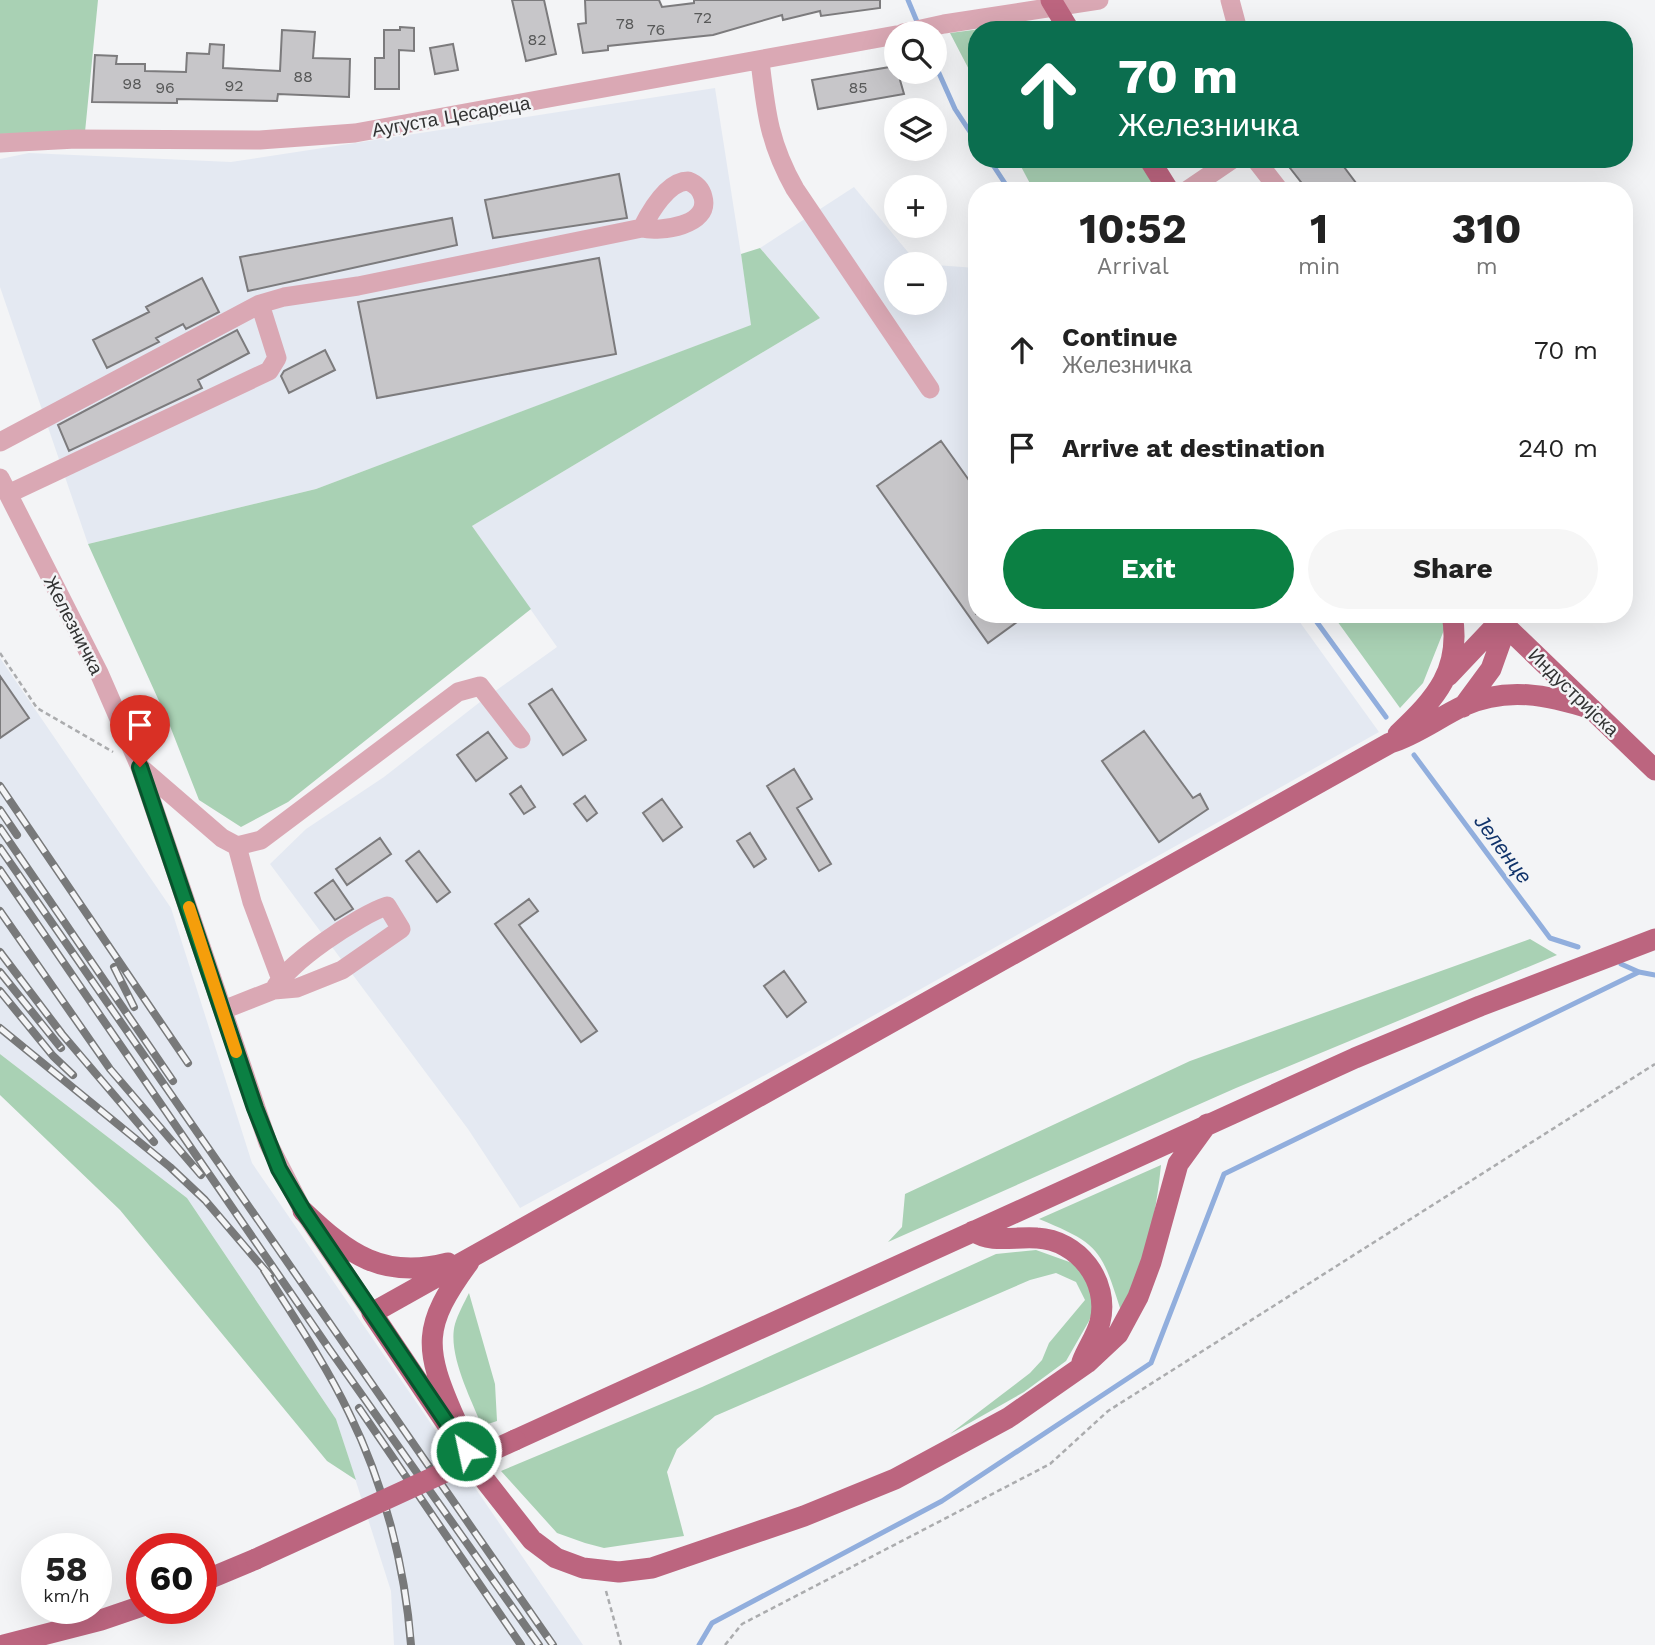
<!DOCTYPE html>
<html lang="en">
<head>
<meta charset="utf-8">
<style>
	body { margin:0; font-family:"Work Sans",sans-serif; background:#f6f6f6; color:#222; height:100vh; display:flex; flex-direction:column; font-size:26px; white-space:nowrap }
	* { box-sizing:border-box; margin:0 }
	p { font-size:23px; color:#767676 }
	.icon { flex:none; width:38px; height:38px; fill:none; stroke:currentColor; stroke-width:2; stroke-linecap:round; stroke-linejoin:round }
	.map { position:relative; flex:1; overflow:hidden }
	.sheet { position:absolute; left:968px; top:182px; width:665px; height:441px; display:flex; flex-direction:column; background:#fff; border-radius:28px; box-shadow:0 7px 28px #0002 }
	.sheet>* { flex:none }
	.hud { position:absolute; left:968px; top:21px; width:665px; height:147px; border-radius:28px; box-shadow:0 7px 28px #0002; background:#0b6e4f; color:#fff; overflow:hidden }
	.tools { position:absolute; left:884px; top:21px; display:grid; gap:14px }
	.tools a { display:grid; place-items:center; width:63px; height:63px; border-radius:50%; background:#fff; box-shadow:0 7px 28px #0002; font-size:35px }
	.speed { position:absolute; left:21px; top:1533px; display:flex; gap:14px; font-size:35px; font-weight:700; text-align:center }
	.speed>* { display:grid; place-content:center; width:91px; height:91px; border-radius:50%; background:#fff; box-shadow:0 7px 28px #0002; line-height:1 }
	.speed small { font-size:18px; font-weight:400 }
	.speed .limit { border:10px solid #d22; background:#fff; color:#111 }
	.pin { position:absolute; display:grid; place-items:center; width:60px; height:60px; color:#fff; margin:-72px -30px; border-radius:50% 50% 50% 0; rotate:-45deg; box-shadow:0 0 7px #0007 }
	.pin .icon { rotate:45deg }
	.me { position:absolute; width:77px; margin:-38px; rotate:326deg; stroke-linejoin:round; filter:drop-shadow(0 0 5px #0008) }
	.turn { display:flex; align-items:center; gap:24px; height:147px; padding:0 35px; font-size:32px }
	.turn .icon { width:91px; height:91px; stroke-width:2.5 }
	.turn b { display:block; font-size:49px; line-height:60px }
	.eta { display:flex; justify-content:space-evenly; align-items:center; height:119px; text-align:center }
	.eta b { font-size:42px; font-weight:700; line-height:49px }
	.action { display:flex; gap:14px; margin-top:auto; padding:14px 35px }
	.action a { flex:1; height:80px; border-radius:42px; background:#0b8043; color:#fff; font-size:28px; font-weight:700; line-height:80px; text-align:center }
	.action a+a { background:#f6f6f6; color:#222 }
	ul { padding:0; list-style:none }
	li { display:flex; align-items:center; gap:21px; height:98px; padding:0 35px }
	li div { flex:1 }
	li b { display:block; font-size:26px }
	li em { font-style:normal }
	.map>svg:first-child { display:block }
	.built { fill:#e4e9f2 }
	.green { fill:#a9d1b4 }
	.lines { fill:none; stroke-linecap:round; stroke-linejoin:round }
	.stream { stroke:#91aedd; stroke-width:5 }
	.building { fill:#c7c6c9; stroke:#7c7b7d; stroke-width:2 }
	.path { stroke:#abacae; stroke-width:2.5; stroke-dasharray:5 3.5; stroke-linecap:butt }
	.minor { stroke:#daa8b4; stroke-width:19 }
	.major { stroke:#bc657f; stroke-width:21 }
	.rail-casing { stroke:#78797a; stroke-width:8 }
	.rail { stroke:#f3f4f6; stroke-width:5; stroke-dasharray:16; stroke-linecap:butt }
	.major-bridge { stroke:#bc657f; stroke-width:21 }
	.route-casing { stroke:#07532c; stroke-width:18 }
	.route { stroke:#0b8043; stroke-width:12 }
	.slow { stroke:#f59e0b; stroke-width:12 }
	.labels { text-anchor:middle; stroke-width:5; stroke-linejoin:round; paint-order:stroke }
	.number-label { font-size:16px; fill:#575858 }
	.street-label { font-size:19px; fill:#323333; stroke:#f3f4f6 }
	.water-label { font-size:21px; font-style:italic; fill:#10336a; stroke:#f3f4f6 }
</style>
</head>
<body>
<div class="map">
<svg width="1655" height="1645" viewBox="0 0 1655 1645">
	<rect width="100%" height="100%" fill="#f3f4f6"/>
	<path class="built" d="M715,88L752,325L316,489L88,544L0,287V159L29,153L231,162Z
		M854,187L917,263L928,264H896V303H934L935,265L976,268V614H1294L1379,732L837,1036L520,1208L468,1129L270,864L306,829L384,777L480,702L557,647L472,526L820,318L760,248Z
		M0,658L171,908L252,1163L583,1645H394L391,1591L336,1419L187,1198L0,1054Z"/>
	<path class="green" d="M0,0H98L85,132L0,134Z
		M1035,22L1059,30H976V83L950,33Z
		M1017,159H1139L1159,191H1034Z
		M760,248L820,318L472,526L531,609L288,802L241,827L199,800L168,721L88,544L316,489L751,325L741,254Z
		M1332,614H1440L1446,625L1423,683L1400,708Z
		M1530,939L1557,955L1236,1088L888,1242L902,1227L905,1194L1190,1061Z
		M0,1054L187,1198L336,1419L356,1480L327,1461L120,1210L0,1095Z
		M1161,1165C1156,1215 1146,1266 1121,1311C1101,1248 1099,1244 1039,1219Z
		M1036,1250L1075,1264L1093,1286L1096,1303L1089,1321L1066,1361L1024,1392L950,1434L1030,1373L1042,1360L1049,1343L1085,1300L1076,1282L1056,1273L1030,1280L715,1416L677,1449L667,1472L684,1536L604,1548L585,1543L557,1533L501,1471L702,1387L996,1254Z
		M469,1293L495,1384L497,1421L482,1426C471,1399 447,1353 455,1324C458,1314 464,1303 469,1293Z"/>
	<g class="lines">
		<path class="stream" d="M908,0L918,24
			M934,62L955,109L976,141
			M989,159L1010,191
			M1311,614L1386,717
			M1414,755L1550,938L1578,947
			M1621,964L1639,972L1655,975
			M699,1645L712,1623L942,1501L1151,1363L1224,1174L1639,972"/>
	</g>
	<path class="building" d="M512,0H544L556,54L526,61Z
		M585,0H659L662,7L694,3V0H880V8L821,16L820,11L783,20L782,15L713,35L608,46V50L583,53L578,24L586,23Z
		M400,27L414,28V51L399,50V89H375V58H384V30H400Z
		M282,30L315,32L313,58L350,59L349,97L278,94L277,101L177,99V103L92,102L95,55L117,56L116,64H145V71L186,72L187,53L209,54L210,44L224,45L223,68L280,71Z
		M453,44L458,70L435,74L430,48Z
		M896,66L904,94L818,109L812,80Z
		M1283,159H1338L1362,191H1308Z
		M619,174L627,218L493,238L485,200Z
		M452,218L457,245L248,291L240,257Z
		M599,258L616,354L377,398L358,302Z
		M202,278L219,312L186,329L183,324L156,338L159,342L107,368L93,340L149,312L146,307Z
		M237,330L249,353L198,380L202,388L69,451L58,425Z
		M325,350L335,370L289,393L281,376L284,371Z
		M941,441L976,490V614H1028L988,643L877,486Z
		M0,676L29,718L0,738Z
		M552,689L586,740L563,755L529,704Z
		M1144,731L1193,798L1200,794L1208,809L1159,842L1102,761Z
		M488,732L507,758L476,781L457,755Z
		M794,769L812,799L797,808L831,864L819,871L767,786Z
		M521,786L535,807L524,814L510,794Z
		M585,796L597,813L587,821L574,804Z
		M662,799L682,827L663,841L643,813Z
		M750,833L766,859L754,867L737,841Z
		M380,838L391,854L347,885L336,869Z
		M419,851L450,892L437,902L406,861Z
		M333,880L353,909L335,920L315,893Z
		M529,899L538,911L519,925L597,1031L581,1042L495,924Z
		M784,971L806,1002L787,1017L764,986Z"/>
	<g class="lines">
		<path class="path" d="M0,653L37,708L113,752
			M606,1591L621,1645
			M725,1645L742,1624L1050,1464L1108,1411L1655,1064"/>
		<path class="minor" d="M1230,0L1238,30
			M903,33L944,24L1099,0
			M760,61C766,112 769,143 795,189L930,389
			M0,143L76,139L260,140L355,133L896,35
			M1255,159L1280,191
			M1186,191L1233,159
			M0,442L260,304L284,297L358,286L642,228C660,232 711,226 703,197C701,189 696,184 688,181C668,181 650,212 642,228
			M0,478L99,673L140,767L268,1143L303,1211L372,1313
			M8,494L269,371L277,358L260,304
			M141,768L222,838L237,846L261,840L458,692L480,686L521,739
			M237,846L252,902L280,977
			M223,1010L274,990L297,988L342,970L401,929L387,906C361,914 284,965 274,990"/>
		<path class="major" d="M1051,0L1069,30
			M1149,159L1169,191
			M1493,614L1655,770
			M1448,676L1500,621
			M1463,707L1491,669L1506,627
			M1398,734C1436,698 1462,670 1452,614
			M1207,1124L1178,1164L1151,1262L1138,1297L1118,1334L1087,1363L1008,1418L895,1479L804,1516L652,1568L619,1572L583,1568L556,1558L532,1540L481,1475L372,1313L1390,743C1416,735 1438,718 1463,706C1507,686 1548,695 1592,709
			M303,1211C348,1254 383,1280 448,1263
			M973,1231C991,1244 1016,1236 1037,1238C1078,1240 1110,1281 1100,1322C1096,1337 1087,1348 1082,1362
			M455,1419C423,1347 422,1326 469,1262
			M515,1440L1355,1058L1480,1006L1655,939
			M201,1582L256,1559
			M4,1645L101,1620L142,1606"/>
		<defs>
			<path id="rail" d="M0,786L188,1063
				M0,810L17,835
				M0,828L173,1081
				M0,848L553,1645
				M0,870L330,1350L539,1645
				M0,911L110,1069L201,1175
				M0,952L62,1034L154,1142
				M114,967L134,1007
				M0,972L61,1048
				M0,991L53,1056L73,1075
				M0,1028L170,1167L205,1200L270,1276
				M264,1270C293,1316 325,1363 349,1413C384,1484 405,1566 411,1645
				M359,1408L521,1645"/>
		</defs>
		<use href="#rail" class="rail-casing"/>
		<use href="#rail" class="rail"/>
		<path class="major-bridge" d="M256,1559L515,1440"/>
	</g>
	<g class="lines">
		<defs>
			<path id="route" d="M140,767L255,1108L279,1169L303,1210L466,1451"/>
		</defs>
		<use href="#route" class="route-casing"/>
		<use href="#route" class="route"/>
		<path class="slow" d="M189,907L236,1052"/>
	</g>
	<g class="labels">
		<g class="number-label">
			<text x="703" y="23">72</text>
			<text x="625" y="29">78</text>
			<text x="656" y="35">76</text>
			<text x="537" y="45">82</text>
			<text x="303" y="82">88</text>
			<text x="132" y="89">98</text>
			<text x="234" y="91">92</text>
			<text x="165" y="93">96</text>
			<text x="858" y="93">85</text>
		</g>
		<g class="street-label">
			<text transform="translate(451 116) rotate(-10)" y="7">Аугуста Цесареца</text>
			<text transform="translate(74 625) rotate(63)" y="7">Железничка</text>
			<text transform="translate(1574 692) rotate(44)" y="7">Индустријска</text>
		</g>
		<g class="water-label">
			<text transform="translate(1503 849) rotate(53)" y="7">Јеленце</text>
		</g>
	</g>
</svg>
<div class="tools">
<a><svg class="icon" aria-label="search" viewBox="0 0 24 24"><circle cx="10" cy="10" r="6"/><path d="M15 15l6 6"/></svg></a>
<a><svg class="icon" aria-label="layers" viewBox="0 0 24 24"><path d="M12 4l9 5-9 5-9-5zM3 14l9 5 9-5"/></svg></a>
<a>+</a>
<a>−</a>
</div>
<div class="speed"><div>58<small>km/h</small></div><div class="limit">60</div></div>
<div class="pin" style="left:140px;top:767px;background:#d93025"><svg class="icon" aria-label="arrive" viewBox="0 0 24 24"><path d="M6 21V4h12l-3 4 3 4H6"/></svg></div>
<svg class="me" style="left:466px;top:1451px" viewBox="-20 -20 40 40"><circle r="17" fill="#0b8043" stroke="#fff" stroke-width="3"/><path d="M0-11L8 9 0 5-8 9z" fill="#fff"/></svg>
<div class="hud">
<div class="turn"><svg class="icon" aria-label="ahead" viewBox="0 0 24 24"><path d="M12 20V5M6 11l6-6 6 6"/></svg><div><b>70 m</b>Железничка</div></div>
</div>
<section class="sheet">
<div class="eta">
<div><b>10:52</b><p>Arrival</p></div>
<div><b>1</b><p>min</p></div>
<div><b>310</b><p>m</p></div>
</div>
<ul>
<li><svg class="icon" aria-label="ahead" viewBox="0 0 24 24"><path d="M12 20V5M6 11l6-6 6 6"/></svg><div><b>Continue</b><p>Железничка</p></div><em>70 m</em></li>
<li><svg class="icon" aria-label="arrive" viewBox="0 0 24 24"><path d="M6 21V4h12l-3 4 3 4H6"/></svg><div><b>Arrive at destination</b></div><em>240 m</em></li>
</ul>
<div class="action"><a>Exit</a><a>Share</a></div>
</section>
</div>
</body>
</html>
